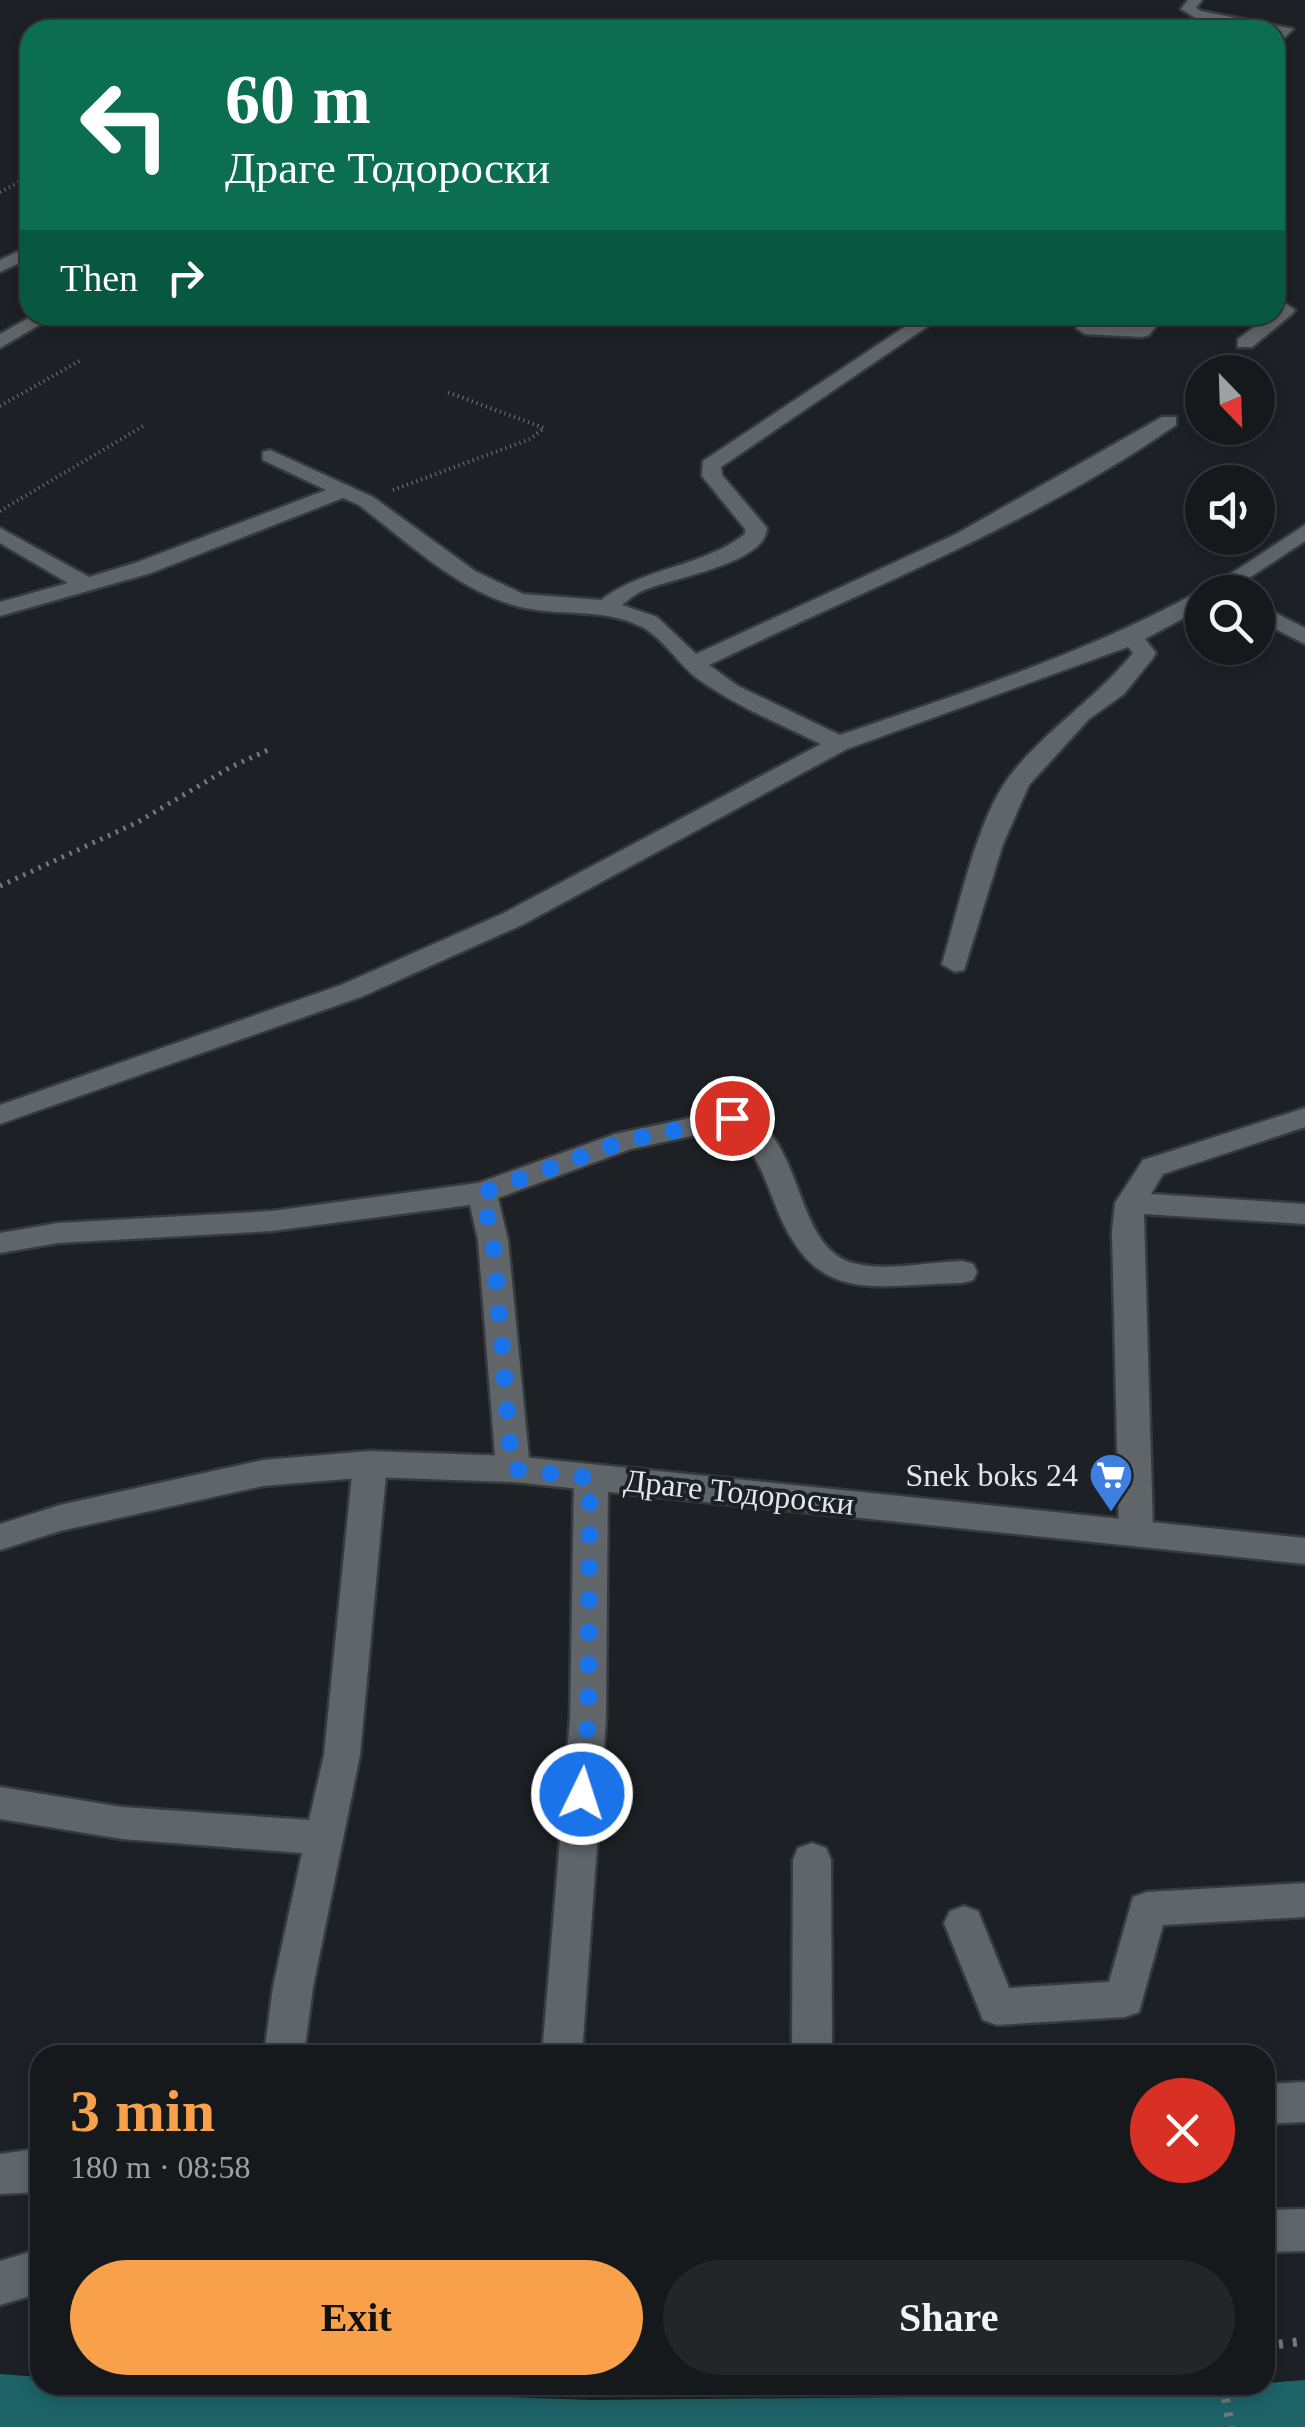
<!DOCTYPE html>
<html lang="en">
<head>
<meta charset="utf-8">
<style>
	body { margin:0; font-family:"Times New Roman",serif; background:#232629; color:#f1f3f6; height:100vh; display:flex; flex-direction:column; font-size:38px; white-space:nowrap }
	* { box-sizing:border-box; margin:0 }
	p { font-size:32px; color:#9ea0a3 }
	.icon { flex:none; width:55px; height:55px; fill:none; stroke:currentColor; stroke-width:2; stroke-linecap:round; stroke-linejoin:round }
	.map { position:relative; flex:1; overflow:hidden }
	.drawer { position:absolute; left:30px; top:2045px; width:1245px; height:350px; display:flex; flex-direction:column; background:#16191c; border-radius:30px; box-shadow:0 5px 15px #0003,0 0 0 2px #35383b }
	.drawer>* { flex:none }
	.hud { position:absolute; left:20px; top:20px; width:1265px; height:305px; border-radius:30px; box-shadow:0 5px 15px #0003,0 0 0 2px #35383b; background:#0b6e4f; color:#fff; overflow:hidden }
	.needle { width:65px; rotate:157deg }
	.tools { position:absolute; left:1185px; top:355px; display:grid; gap:20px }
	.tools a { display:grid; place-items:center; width:90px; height:90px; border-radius:50%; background:#16191c; box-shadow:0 5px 15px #0003,0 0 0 2px #35383b; font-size:50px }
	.pin { position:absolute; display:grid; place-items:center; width:85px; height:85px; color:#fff; margin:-42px; border:5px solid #fff; border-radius:50%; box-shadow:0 2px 10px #0007 }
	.me { position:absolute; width:110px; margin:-55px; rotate:4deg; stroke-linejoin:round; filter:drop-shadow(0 0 8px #0008) }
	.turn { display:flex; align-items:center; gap:35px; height:210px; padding:0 40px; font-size:45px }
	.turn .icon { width:130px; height:130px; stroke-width:2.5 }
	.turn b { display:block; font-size:70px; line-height:85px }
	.then { display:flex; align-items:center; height:95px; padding:0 40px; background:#0003; gap:20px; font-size:38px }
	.round { display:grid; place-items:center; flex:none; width:105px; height:105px; border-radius:52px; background:#232629 }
	.summary { display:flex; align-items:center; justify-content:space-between; height:170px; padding:0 40px }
	h1 { font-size:60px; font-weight:700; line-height:75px; color:#f8a14a }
	.action { display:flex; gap:20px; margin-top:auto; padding:20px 40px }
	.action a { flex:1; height:115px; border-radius:60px; background:#f8a14a; color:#111; font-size:40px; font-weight:700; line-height:115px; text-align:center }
	.action a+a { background:#232629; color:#f1f3f6 }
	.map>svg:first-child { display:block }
	.water { fill:#1e6367 }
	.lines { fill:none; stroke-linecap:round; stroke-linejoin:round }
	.street-casing { stroke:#383b3e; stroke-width:5 }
	.secondary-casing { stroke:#383b3e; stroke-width:5 }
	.path-far2 { stroke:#74777b; stroke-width:4; stroke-dasharray:1 4; stroke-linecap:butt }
	.path-far1 { stroke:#74777b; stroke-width:5; stroke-dasharray:2.5 6; stroke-linecap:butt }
	.path { stroke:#74777b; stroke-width:9; stroke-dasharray:4 10; stroke-linecap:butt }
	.street { fill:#60656a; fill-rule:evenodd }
	.secondary { fill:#60656a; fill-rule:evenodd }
	.route { stroke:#1a73e8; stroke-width:18; stroke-dasharray:0 32.4 }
	.labels { text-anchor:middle; stroke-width:8; stroke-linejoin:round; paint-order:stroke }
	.poi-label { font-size:32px; fill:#e4e7ea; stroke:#1d2125; text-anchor:end }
	.street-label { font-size:32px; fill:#e4e7ea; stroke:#1d2125 }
</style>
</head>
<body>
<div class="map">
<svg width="1305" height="2427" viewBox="0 0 1305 2427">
	<rect width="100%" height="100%" fill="#1d2125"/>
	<path class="water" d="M0,2374L40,2377V2385H189L591,2400L1119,2395L1305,2380V2427H0Z"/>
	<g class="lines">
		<defs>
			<path id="street" d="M1188,0H1202L1196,8L1201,11L1293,29L1275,47V30L1197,19L1181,9Z
				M30,246V258L0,272V260Z
				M1286,304L1295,310L1292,314L1252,347H1238V339Z
				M34,315H56L0,348V334Z
				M1146,315H1165L1149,335L1142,337L1085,334L1076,328L1085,322L1137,325Z
				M921,316L928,318V326L721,467L722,475L767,528C766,564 669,578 642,591C635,594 628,600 622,605L657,617L696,654L956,534L1162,417H1176V425C1032,525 866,589 709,665L738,686L840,735C960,693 1082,655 1194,594L1202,592H1203L1202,608L1145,639L1156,653L1153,658L1124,694L1089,719L1029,785L1003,844L964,970L955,972L942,964C958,911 976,821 1009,777C1045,730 1096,699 1133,653L1128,647L847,749L522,925L361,997L0,1124V1105L341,985L504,913L821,744C779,724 736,706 698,679C678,664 664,639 642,627C601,606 556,618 513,605C455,588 406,541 359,505L343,498L151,573L0,616V602L68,583L0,543V528L89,577L135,563L326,490L263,460V452L270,450L373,497L475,571L523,594L601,600C644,567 703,567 745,534V529L702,476L703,461Z
				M1305,525V541L1228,592H1203Z
				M1258,604L1305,628V644L1258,620Z
				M1305,1108V1127L1163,1174L1151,1194L1305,1204V1224L1144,1214L1153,1531L1148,1540L1136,1544L1124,1540L1119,1531L1112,1232L1115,1203L1143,1160Z
				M733,1109C808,1129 789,1244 853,1263C886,1272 928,1262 962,1261L973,1264L977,1272L973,1280L962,1283C866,1285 813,1307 773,1199C762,1170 754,1148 728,1128L631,1149L498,1198L508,1240L530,1469L525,1478L513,1482L501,1478L496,1469L478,1240L470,1205L272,1231L58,1243L0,1253V1233L58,1223L272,1211L478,1183L615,1134Z
				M370,1451L382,1455L387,1464L360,1755L313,1987L304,2055H264L273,1987L302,1853L122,1839L0,1819V1787L122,1807L309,1820L324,1755L353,1464L358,1455Z
				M591,1465L603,1469L608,1478L606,1719L582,2055H542L570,1719L574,1478L579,1469Z
				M812,1843L826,1848L831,1860L832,2055H792L793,1860L798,1848Z
				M1305,1883V1917L1163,1925L1139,2012L1125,2017L997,2025L983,2020L944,1923L950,1911L964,1906L978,1911L1009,1988L1109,1982L1133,1897L1147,1892Z
				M1305,2082V2122L1265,2124V2084Z
				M36,2149L40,2150V2192L0,2194V2154Z
				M1305,2209V2251L1265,2252V2210Z
				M40,2249V2293L0,2305V2261Z"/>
			<path id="secondary" d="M370,1451L513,1456L1305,1538V1564L513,1482L370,1477L263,1486L60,1531L0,1550V1524L60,1505L263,1460Z"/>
		</defs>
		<use href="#street" class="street-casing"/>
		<use href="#secondary" class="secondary-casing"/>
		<path class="path-far2" d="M0,192L30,177
			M0,406L81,360
			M393,490L530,439L544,428L447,392
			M0,511L145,425"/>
		<path class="path-far1" d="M0,886L138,822L229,768L270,749"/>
		<path class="path" d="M1265,2346L1305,2341
			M1223,2385L1231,2427"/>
		<use href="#street" class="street"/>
		<use href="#secondary" class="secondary"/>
	</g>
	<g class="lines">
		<path class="route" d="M582,1794L588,1719L590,1478L512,1469L493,1240L482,1193L625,1141L732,1118"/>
	</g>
	<defs>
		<symbol id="supermarket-pin" viewBox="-11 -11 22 30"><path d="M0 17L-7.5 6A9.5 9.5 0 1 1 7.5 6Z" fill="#3f7fe0" stroke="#1d2125"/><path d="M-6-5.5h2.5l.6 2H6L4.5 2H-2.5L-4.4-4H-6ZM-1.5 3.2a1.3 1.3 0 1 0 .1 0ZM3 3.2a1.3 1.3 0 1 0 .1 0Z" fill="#fff"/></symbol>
	</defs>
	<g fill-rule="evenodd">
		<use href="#supermarket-pin" x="1086" y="1450" width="50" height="68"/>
	</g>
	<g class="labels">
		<g class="poi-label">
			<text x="1078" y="1486">Snek boks 24</text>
		</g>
		<g class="street-label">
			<text transform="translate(739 1492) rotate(6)" y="11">Драге Тодороски</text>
		</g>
	</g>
</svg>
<div class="tools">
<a><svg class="needle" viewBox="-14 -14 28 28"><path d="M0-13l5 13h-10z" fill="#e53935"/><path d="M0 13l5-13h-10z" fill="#9ea0a3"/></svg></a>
<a><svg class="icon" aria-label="sound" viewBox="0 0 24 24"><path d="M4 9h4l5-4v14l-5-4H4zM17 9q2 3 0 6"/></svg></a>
<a><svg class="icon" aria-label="search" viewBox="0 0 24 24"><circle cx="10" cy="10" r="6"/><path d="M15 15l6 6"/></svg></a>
</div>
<div class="pin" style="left:732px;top:1118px;background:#d93025"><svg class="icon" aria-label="arrive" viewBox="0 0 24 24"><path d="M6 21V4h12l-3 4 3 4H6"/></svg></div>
<svg class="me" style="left:582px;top:1794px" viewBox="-20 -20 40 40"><circle r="17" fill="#1a73e8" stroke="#fff" stroke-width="3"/><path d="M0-11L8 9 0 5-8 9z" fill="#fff"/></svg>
<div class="hud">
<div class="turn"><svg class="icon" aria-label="left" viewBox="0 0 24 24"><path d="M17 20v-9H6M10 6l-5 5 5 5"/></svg><div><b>60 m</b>Драге Тодороски</div></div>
<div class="then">Then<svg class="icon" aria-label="right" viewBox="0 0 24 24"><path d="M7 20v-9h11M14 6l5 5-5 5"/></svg></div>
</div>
<section class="drawer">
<div class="summary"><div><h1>3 min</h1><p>180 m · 08:58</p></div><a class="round" style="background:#d93025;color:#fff"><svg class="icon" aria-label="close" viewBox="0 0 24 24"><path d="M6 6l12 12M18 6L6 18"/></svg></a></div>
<div class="action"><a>Exit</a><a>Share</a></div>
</section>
</div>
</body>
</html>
